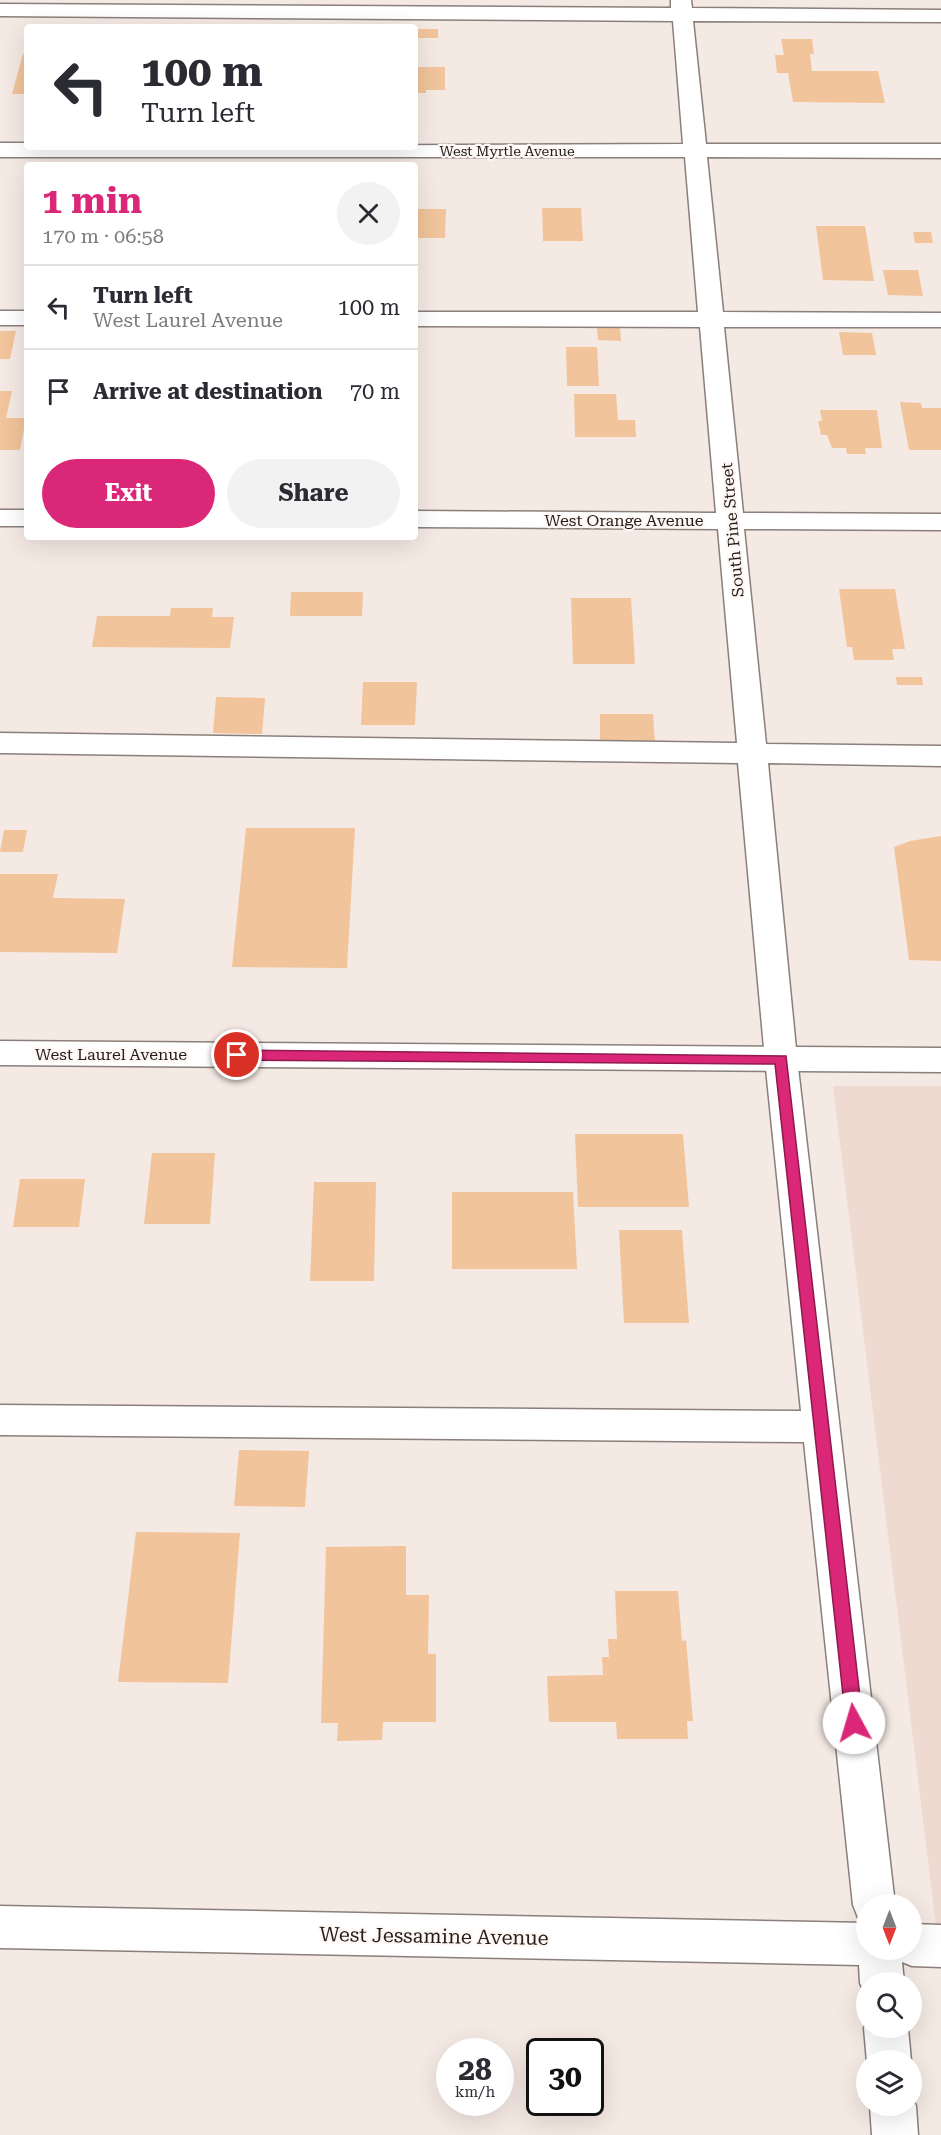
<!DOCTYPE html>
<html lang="en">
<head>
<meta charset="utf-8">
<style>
	body { margin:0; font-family:"Roboto Serif",serif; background:#f2f2f3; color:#2b2b33; height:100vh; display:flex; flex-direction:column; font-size:22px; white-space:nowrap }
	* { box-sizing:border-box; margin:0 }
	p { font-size:20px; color:#7c7c81 }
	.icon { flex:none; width:33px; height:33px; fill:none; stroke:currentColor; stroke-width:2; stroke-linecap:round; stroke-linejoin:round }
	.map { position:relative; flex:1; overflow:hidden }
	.sheet { position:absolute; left:24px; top:162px; width:394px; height:378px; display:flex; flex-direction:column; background:#fff; border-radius:6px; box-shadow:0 6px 24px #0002 }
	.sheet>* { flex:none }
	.hud { position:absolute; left:24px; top:24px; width:394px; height:126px; border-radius:6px; box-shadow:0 6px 24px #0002; background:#fff; color:#2b2b33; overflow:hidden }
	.needle { width:39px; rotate:180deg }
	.buttons { position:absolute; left:856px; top:1894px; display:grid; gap:12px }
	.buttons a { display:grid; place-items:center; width:66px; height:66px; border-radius:50%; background:#fff; box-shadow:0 6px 24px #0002; font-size:30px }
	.speed { position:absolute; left:436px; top:2038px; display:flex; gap:12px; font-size:30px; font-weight:700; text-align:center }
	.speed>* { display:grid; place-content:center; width:78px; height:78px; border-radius:50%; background:#fff; box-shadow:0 6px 24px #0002; line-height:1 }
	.speed small { font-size:15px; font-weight:400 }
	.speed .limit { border:3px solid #111; border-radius:9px; background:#fff; color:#111 }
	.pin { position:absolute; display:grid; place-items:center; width:51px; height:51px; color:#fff; margin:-26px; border:3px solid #fff; border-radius:50%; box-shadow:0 2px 6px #0007 }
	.me { position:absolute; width:66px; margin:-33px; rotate:354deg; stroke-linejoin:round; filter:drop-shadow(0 0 4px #0008) }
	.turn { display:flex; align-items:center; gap:21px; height:126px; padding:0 18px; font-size:27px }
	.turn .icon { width:78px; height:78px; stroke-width:2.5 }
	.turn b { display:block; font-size:42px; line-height:51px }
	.round { display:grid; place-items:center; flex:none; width:63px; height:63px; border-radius:32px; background:#f2f2f3 }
	.headline { display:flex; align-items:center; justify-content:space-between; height:102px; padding:0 18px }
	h1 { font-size:36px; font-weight:700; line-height:45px; color:#db2777 }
	.cta { display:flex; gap:12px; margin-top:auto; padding:12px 18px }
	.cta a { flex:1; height:69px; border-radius:36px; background:#db2777; color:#fff; font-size:24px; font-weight:700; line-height:69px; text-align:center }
	.cta a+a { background:#f2f2f3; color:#2b2b33 }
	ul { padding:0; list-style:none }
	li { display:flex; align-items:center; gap:18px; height:84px; padding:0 18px; border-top:2px solid #e1e1e2 }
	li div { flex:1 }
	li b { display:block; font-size:22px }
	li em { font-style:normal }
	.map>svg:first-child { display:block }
	.built { fill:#eedad1 }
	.building { fill:#f1c49b }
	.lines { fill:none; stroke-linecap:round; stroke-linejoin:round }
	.minor-casing { stroke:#8a7f7a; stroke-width:3 }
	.major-casing { stroke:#8a7f7a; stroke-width:3 }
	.minor { fill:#fff; fill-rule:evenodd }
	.major { fill:#fff; fill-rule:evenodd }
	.route { fill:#db2777; stroke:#8e194d; stroke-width:1.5 }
	.labels { text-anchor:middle; stroke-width:4.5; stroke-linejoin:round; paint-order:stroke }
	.far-street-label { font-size:14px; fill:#211d1b; stroke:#fff7f4 }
	.street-label { font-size:16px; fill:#211d1b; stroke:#fff7f4 }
	.near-street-label { font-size:20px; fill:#211d1b; stroke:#fff7f4 }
</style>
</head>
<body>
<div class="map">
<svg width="941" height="2135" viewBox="0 0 941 2135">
	<rect width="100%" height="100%" fill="#f5e9e3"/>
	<path class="built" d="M833,1086H941V1967Z"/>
	<path class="building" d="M416,29H438V38H416Z
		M781,39H812L814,54H810L812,71H878L885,103L793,102L788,73H777L775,55H784Z
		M23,54H27V94H12Z
		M416,67H445V90H426V93H416Z
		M542,208H581L583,241H543Z
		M416,209H446L445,238H416Z
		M816,226H865L874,281L823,280Z
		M913,232H931L933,243H915Z
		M883,270H918L923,296L888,295Z
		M597,328H620L621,341L598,340Z
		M0,331H16L10,359H0Z
		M839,332L872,333L876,355H843Z
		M566,347H597L599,386H567Z
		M0,391H12L6,418H26L20,450H0Z
		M574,394H616L618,420H635L636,437H575Z
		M900,402L921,403L922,408H941V450H909Z
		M820,410H877L882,448H865L866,454H847L846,448H832L827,435H821L818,421H822Z
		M839,589H895L905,649H892L894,660H854L852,647H847Z
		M291,592H363L362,616H290Z
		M571,598H631L635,664H573Z
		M171,608H213L212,617H234L230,648L92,647L97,616H170Z
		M896,677H922L923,685H897Z
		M363,682H417L415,725H361Z
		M216,697L265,698L262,734L213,733Z
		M600,714H653L655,743L600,742Z
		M246,828H355L347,968L232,967Z
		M4,830H27L23,852H0Z
		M941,836V961L909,960L894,847L910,841Z
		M0,874H58L53,898L125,899L117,953L0,952Z
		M575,1134H683L689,1207H578Z
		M152,1153H215L210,1224H144Z
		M20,1179H85L79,1227H13Z
		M314,1182H376L374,1281H310Z
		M452,1192H573L577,1269H452Z
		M619,1230H682L689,1323H624Z
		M239,1450L309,1451L305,1507L234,1506Z
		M136,1532L240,1533L228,1683L118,1682Z
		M406,1546V1595H429L428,1654H436V1722H383L382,1740L337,1741L338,1723H321L326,1547Z
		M615,1591H678L682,1641L686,1640L693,1721H687L688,1739H617L616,1722H549L547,1676L603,1675L602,1657H609L608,1639H617Z"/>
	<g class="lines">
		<defs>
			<path id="minor" d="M671,0H691L692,8L941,10V22L693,21L706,144H941V158L707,157L723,312L941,313V327H724L743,513L941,514V530L744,529L766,744L941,746V766L768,763L797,1059L895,1905H867V1923L859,1920L853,1905L804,1442L0,1435V1405L801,1411L765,1059L738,763L0,753V733L737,743L718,529L416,527V511L716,513L700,327L416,326V312H698L685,157H0V143H27V147L683,144L673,21L0,16V4L671,8Z
				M0,311H27V325H0Z
				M0,510H27V526H0Z
				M0,1906L867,1923V1950H912V1924L941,1925V1967L912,1966L902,1962L904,1983H867V1998L860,1983L859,1965L0,1948Z
				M867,2021V2028H908L911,2061L867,2062L864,2028Z
				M912,2097L916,2106L918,2135H872L870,2106H912Z"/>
			<path id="major" d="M0,1041L941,1048V1072L0,1065Z"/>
		</defs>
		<use href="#minor" class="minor-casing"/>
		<use href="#major" class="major-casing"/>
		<use href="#minor" class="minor"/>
		<use href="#major" class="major"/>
	</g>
	<path class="route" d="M237,1050L786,1056L863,1723L860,1728L854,1731L848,1728L846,1723L775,1064L237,1060L230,1055Z"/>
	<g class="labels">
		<g class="far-street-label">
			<text x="507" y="156">West Myrtle Avenue</text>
		</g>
		<g class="street-label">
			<text x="624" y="526">West Orange Avenue</text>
			<text transform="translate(732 530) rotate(-95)" y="6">South Pine Street</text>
			<text x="111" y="1060">West Laurel Avenue</text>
		</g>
		<g class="near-street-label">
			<text transform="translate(434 1936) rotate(1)" y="7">West Jessamine Avenue</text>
		</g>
	</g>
</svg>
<div class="buttons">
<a><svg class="needle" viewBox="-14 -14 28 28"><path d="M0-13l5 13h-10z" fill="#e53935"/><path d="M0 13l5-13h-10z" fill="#7c7c81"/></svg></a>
<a><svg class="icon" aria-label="search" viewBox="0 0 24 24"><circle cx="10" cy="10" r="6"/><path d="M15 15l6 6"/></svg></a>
<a><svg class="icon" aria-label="layers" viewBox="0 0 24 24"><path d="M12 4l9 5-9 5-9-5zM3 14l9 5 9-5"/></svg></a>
</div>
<div class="speed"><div>28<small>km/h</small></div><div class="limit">30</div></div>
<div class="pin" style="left:237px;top:1055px;background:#d93025"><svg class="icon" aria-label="arrive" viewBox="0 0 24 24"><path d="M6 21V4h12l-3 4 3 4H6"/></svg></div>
<svg class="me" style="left:854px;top:1723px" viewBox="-20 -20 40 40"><circle r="19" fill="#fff"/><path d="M0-13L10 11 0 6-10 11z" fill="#db2777"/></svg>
<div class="hud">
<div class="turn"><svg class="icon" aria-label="left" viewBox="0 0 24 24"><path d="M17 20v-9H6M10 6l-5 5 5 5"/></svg><div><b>100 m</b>Turn left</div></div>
</div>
<section class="sheet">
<div class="headline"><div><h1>1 min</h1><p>170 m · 06:58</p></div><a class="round"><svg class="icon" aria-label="close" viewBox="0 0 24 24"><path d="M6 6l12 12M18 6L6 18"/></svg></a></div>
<ul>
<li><svg class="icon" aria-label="left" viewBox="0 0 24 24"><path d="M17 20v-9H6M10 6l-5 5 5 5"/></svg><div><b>Turn left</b><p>West Laurel Avenue</p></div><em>100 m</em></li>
<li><svg class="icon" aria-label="arrive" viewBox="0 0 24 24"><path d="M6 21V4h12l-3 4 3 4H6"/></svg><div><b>Arrive at destination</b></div><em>70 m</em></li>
</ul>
<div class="cta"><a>Exit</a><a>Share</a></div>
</section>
</div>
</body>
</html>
